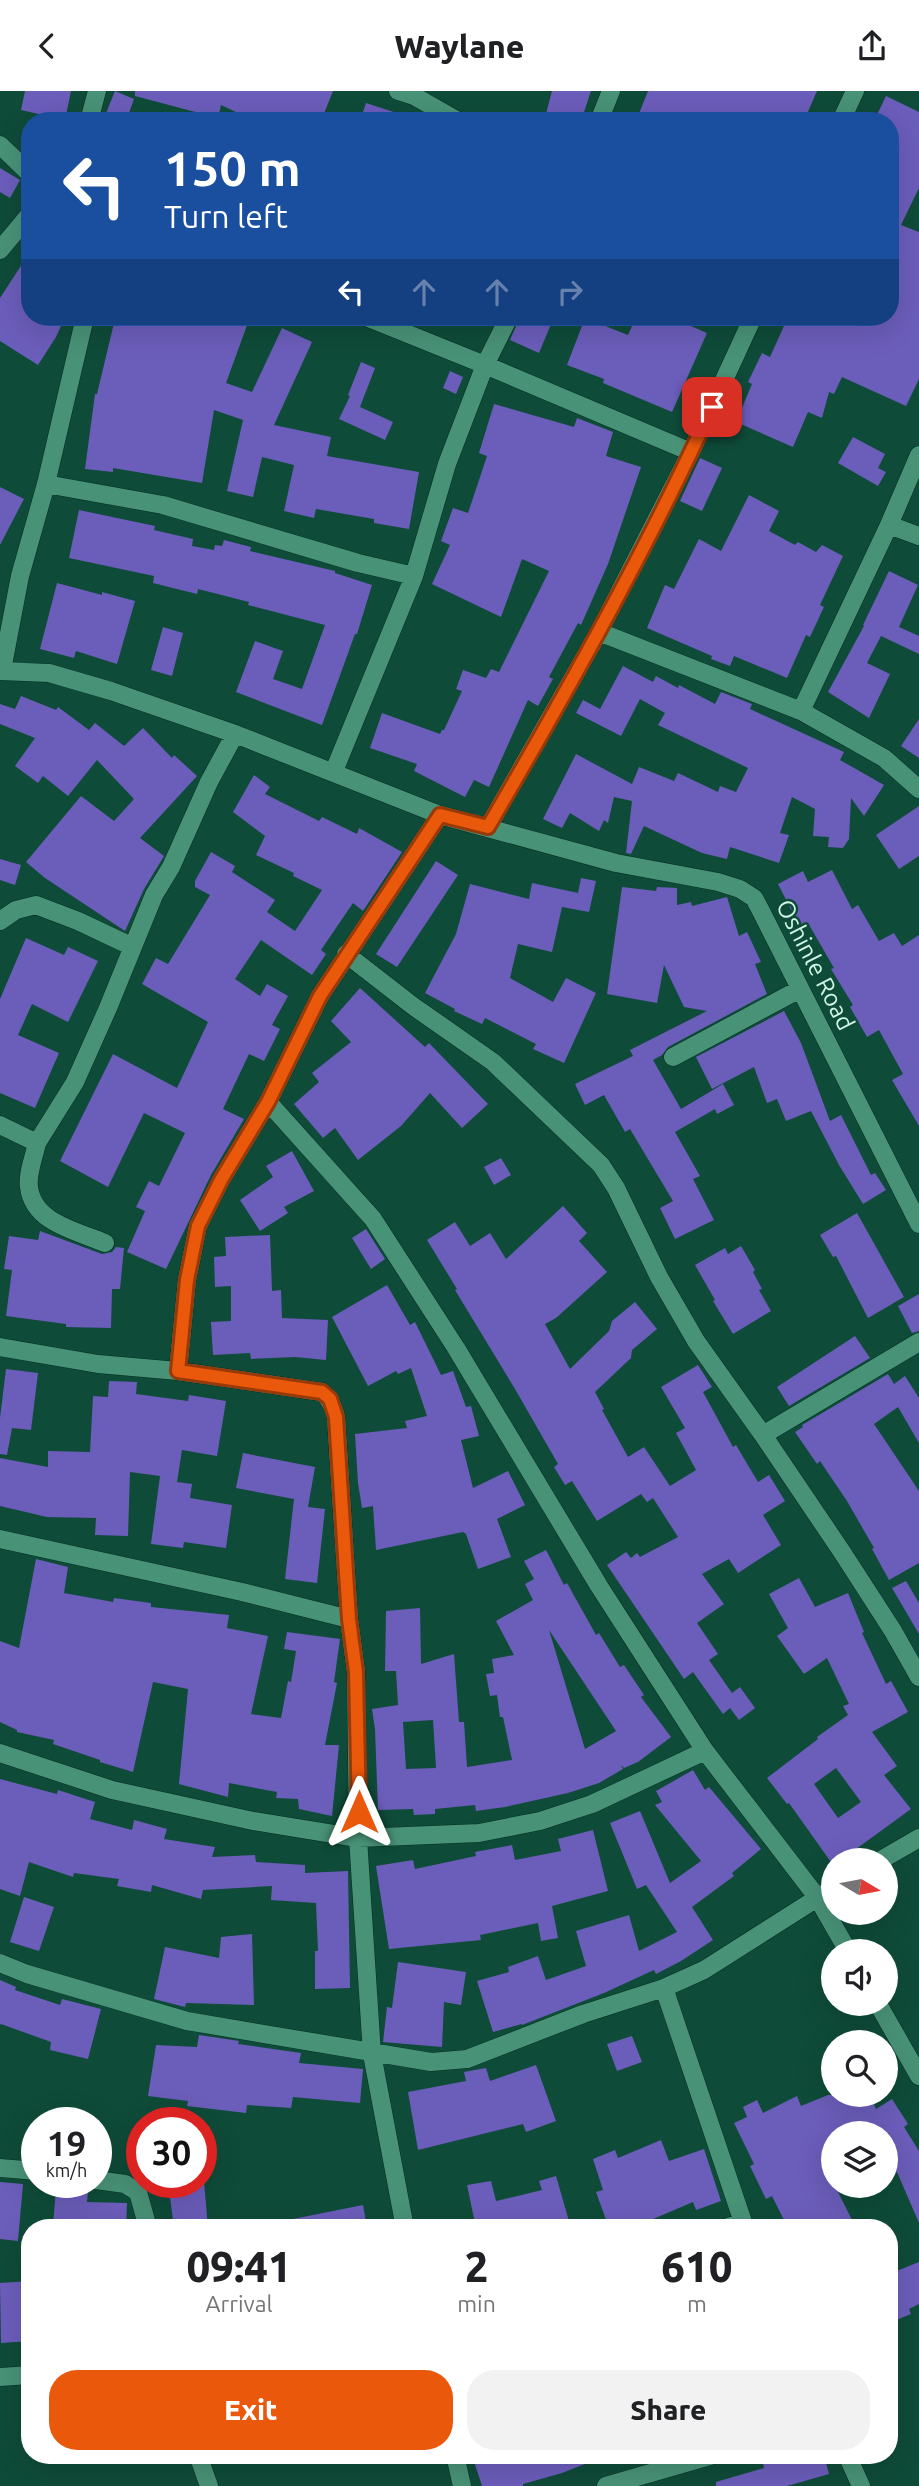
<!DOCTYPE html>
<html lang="en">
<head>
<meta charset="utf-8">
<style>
	body { margin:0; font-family:Ubuntu,sans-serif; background:#f2f2f2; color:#202124; height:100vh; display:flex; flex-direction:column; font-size:26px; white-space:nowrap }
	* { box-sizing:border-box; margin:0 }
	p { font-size:23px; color:#757577 }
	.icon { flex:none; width:38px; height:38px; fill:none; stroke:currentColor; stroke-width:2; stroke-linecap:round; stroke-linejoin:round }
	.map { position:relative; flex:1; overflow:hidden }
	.drawer { position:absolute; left:21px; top:2128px; width:877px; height:245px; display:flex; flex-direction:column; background:#fff; border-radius:28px; box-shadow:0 7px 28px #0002 }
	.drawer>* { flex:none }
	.banner { position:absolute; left:21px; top:21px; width:878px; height:214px; border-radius:28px; box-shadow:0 7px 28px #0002; background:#1a4fa0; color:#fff; overflow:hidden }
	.needle { width:46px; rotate:100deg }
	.tools { position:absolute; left:821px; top:1757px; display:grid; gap:14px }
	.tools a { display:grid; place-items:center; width:77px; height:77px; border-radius:50%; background:#fff; box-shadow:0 7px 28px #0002; font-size:35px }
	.speed { position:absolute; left:21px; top:2016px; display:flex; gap:14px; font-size:35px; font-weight:700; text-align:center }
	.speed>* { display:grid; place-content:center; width:91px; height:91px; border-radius:50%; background:#fff; box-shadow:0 7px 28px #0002; line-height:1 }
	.speed small { font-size:18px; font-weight:400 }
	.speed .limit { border:10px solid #d22; background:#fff; color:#111 }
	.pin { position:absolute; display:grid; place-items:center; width:60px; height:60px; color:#fff; margin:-30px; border-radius:14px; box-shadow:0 4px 10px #0006 }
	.me { position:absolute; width:77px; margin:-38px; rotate:0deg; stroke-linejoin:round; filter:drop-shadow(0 0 5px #0008) }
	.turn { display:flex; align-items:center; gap:24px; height:147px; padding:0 28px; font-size:32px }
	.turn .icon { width:91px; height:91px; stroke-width:2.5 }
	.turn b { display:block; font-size:49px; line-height:60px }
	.lanes { display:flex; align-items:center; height:66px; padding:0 28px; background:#0003; justify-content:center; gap:35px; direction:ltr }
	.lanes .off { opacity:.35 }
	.eta { display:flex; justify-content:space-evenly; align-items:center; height:119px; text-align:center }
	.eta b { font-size:42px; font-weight:800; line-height:49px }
	.action { display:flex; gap:14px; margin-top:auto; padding:14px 28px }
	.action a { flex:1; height:80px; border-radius:28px; background:#ea580c; color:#fff; font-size:28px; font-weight:800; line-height:80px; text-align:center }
	.action a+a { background:#f2f2f2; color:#202124 }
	header { display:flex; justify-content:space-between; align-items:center; height:91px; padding:0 28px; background:#fff; font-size:32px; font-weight:800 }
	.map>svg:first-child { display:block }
	.building { fill:#6b5dba; fill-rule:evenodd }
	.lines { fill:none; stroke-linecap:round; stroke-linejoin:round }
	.street-casing { stroke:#052f22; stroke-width:19 }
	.street { stroke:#489277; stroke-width:18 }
	.route-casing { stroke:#983908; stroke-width:18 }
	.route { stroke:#ea580c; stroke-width:12 }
	.labels { text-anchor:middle; stroke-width:5; stroke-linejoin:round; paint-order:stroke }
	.street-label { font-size:24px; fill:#d1f5e6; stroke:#0f4b39 }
</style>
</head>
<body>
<header><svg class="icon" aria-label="back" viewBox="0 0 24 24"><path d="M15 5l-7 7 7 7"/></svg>Waylane<svg class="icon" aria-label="share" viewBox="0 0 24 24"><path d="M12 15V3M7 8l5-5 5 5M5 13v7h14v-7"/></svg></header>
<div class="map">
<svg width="919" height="2395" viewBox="0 0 919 2395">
	<rect width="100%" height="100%" fill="#0f4b39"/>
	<path class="building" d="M25,0H71L65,29L21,19Z
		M115,0L134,8L126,30H103Z
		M135,0H333L321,30H255L221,14L218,27L135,5Z
		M552,0H591L581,30H544Z
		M648,0H817L804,30H636Z
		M886,5L919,21V97L901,134L919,141V288L906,315L842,286L834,303L829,301L822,327L808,321L793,356L736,331L752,293L748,291L762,262L770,266L788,226H891V30H874Z
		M366,12L412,27L411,30H360Z
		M0,77L20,89L10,107L0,101Z
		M30,161V226H65L56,246L38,274L0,250V207Z
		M124,226H250L226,292L252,301L282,237L312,251L274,334L331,346L327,365L419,381L409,438L374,432V428L316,418L314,427L284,420L294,374L262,366L253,406L227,400L243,329L214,319L202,392L113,377V381L85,378L95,303H97L114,232L122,234Z
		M472,226H496L492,235Z
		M520,226H554L539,262L510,249Z
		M636,226H670L707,242L672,321L603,292L604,288L567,274L585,227L628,244Z
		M361,271L375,277L360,316L393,331L385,349L339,328L350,305L348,304Z
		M450,280L463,286L456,303L443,297Z
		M494,313L574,336L577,327L613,341L606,365L641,376L608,473L581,534L578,532L549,586L553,588L538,615L528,609L489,696L474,689L465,706L414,680L417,673L370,657L382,622L440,643L442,639H444L462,600L456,598L463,579L486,587L491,578L499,581L549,480L522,468L501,526L432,493L450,454L441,450L453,417L468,422L487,365L479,362Z
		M853,346L885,363L878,377L886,381L878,395L838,372Z
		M700,367L722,377L702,420L680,410Z
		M0,396L24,408L0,454Z
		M749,404L779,420L769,440L795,454L798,451L816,461L822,454L843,465L820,514L824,516L810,546L806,544L787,587L734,565L730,575L711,568L712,565L647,537L665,494L674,498L699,448L721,460Z
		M79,419L155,435L154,439L193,448L192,455L214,459L215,454L222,455L224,449L251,456L250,460L335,480V482L372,494L357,543H355L322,634L236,601L255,550L283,560L273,588L302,598L325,534L248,514L249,511L198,498L197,503L153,492L154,485L69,467Z
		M889,480L918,494L899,536L919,545V563L881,545L867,572L890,583L869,627L828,601L864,535L863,534Z
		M57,492L102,504V501L135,510L117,573L76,560L74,567L40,558Z
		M163,536L183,542L172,585L151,579Z
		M623,575L653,591L656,585L678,597L679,594L715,613L721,601L752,613L750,618L844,661L840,669L884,694L864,725L851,707L849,748L843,757L828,756L829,746L813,745L815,718L792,706L780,742L789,744L779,772L730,756L727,768L702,762L644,735L631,763L626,762L632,710L614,706L608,732L604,729L599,740L570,722L562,737L543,728L576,663L632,693L639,676L674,690L678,682L718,701L720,695L736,701L748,677L658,634L665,622L640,608L621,645L576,622L583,609L600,618Z
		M21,605L56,619L58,616L89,639L95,632L124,655L143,637L172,667L174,664L197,685L140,747L164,765L144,798L125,840L45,787L26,771L81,705L114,730L134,708L97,669L68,705L43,685L38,692L15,675L35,647L0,633V613L15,618Z
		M919,628V667L901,655Z
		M254,684L270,696L265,703L319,730L322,726L357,743L359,737L402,761L363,820L353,812L321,859L326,863L312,884L261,849L235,888L260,905L267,893L288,905L272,934L280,938L264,970L249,963L223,1018L244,1028L211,1084L166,1178L127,1161L145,1120L136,1116L149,1090L159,1095L185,1042L144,1022L108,1096L60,1070L113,963L177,997L208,931L142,893L156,867L168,873L210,804L195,796V790L211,761L235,775L232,781L275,809L267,821L295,840L322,799L293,785L294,782L256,764L265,745L233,721Z
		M919,715V765L899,778L876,744Z
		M0,768L21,774L15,794L0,789Z
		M436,770L458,784L397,876L376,863Z
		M832,779L852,818L858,814L879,850L894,842L902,855L919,844V1035L892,989L903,983L879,939L867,946L850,916L853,914L831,878L834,877L808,832L800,836L778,793L803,780L808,791Z
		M581,787L596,790L589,821L562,816L552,861L518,853L510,887L553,911L566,887L596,902L564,972L533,958L536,953L485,927L482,933L454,920L455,918L425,902L456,843L470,793L529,808L532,792L578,802Z
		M622,796L656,800L657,796L677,797V814L691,811L692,815L727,806L739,845L747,841L761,871L755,873L767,903L668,956L662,964L653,969L681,1018L723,993L734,1014L717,1023L715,1018L675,1041L700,1085L693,1088L714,1129L675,1148L660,1117L673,1110L630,1038L625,1041L604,1004L585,1014L575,993L633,965L630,959L707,920L684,916L664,874L657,912L607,903Z
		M26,847L64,864L68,856L98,870L68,931L32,913L18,944L59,962L35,1017L0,1002V908Z
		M360,897L425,956L429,952L488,1013L462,1037L430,1002L401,1035L358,1069L335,1037L323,1047L294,1013L319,991L312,982L351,951L331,930Z
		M784,920L801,952L830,1030L841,1024L871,1084L875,1082L886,1099L863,1113L839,1074L811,1020L786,1030L777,1008L767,1012L754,976L712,998L696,966Z
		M292,1060L314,1100L284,1116L288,1122L260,1140L240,1109L273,1086L266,1075Z
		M501,1067L511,1084L494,1094L484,1076Z
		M563,1115L587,1142L579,1150L607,1181L556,1227L545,1233L570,1278L609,1240L612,1230L635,1211L657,1238L632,1259L631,1267L595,1301L604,1318L602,1319L628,1366L644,1356L670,1395L696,1379L676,1342L685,1337L661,1296L698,1274L712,1296L703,1301L733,1356L736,1354L758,1391L769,1384L785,1410L763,1424L781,1454L738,1482L729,1468L702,1483L724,1513L697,1532L718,1563L709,1569L732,1602L740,1596L755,1617L739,1629L730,1617L723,1623L693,1581L684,1588L607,1474L626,1461L631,1467L637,1462L640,1466L678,1446L653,1407L647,1411L641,1403L597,1430L572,1390L565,1394L554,1376L558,1373L515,1298L455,1199L457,1198L427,1149L455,1131L470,1155L490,1142L506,1168Z
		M857,1122L904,1206L868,1227L836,1165L833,1166L820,1144Z
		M366,1138L385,1168L371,1178L352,1147Z
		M40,1140L102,1163L112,1161L116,1156L124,1157L120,1198H112L111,1237L66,1236V1233L6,1225L12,1179L4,1178L9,1145L38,1149Z
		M270,1144L272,1200L281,1199L282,1227L328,1229L326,1269L295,1266L251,1268L250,1262L213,1264L211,1231L231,1230V1195L215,1196L214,1166L226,1165L225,1146Z
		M741,1155L755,1179L753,1181L762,1198L759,1199L771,1220L733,1243L713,1210L715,1209L695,1174L725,1157L728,1163Z
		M387,1194L410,1234L415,1231L441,1284L453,1280L466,1316L471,1315L479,1345L461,1349L473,1397L508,1380L525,1414L497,1428L511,1466L478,1478L466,1443L463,1441L376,1459L373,1415L362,1417L358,1392L355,1343L407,1337L405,1330L427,1325L411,1277L398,1283L396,1280L368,1295L332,1226Z
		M919,1203V1240L912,1242L898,1215Z
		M855,1245L870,1267L789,1315L777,1296Z
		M6,1278L38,1282L31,1339L12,1337L7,1364L0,1363V1327Z
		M888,1283L894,1293L905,1285L919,1307V1352L898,1316L874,1333L919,1400V1472L889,1489L872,1458L874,1457L847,1410L820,1370L817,1373L795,1341L803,1336L802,1334Z
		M109,1290L137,1291L136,1303L188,1310L189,1304L226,1310L217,1365L182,1359L177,1391L192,1393L190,1407L232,1414L226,1457L184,1451L183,1457L151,1453L160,1385L130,1381L128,1445L95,1444L96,1427L47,1426L0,1415V1367L48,1376V1360L90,1361L93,1305L108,1306Z
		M243,1362L315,1376L308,1416L325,1418L317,1492L285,1488L294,1408L236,1397Z
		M546,1459L564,1494L567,1492L596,1544L599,1542L620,1576L624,1574L644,1604L641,1606L671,1646L638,1671L624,1677L621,1674L623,1678L599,1692L568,1702L505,1716L476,1720L475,1714L435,1718V1723L414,1724L413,1718L378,1719L375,1638L372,1618L398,1614L396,1580H385L386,1520L420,1517L421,1573L454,1563L459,1631H464L467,1676L512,1669L503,1626H500L497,1604L490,1605L486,1583L494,1582L492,1568L514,1564L496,1530L533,1509L525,1493L534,1488L524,1470ZM549,1539L616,1640L585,1658ZM433,1629L436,1677L406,1678L403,1631Z
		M36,1468L68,1476L64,1502L113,1511L114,1507L151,1512V1516L229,1524L227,1537L268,1545L251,1623L281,1627L288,1590L291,1591L296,1560L284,1558L287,1541L340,1548L334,1591L337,1592L325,1654H339L332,1725L299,1718L298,1708L276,1707L277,1701L229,1692L228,1706L179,1693L188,1598L153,1591L133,1681L100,1671V1669L53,1653L54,1649L17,1641V1639L0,1631V1550L19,1557Z
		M799,1487L815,1516L848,1502L864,1541L862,1542L886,1593L891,1590L908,1621L872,1641L897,1675L884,1684L911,1718L841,1769H833V1774L789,1712L787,1713L767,1687L818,1648L817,1646L848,1624L843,1615L849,1613L827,1567L804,1583L777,1545L788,1537L769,1503ZM836,1677L861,1711L838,1727L814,1693Z
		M906,1490L919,1512V1543L892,1497Z
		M693,1679L705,1699L709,1696L761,1758L732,1782L734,1785L692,1816L713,1849L681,1870L656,1883L654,1879L604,1902L522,1934V1933L493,1941L477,1890L509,1881L508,1876L538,1865L546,1889L586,1875L576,1840L629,1824L639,1860L677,1841L646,1794L637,1798L610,1732L640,1720L670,1792L701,1770L655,1714L662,1711L656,1700Z
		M0,1688L57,1703L58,1699L95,1711L90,1728L132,1739L134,1729L167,1738L164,1748L215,1756L212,1766L255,1764L256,1771L305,1774V1782L348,1780L350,1897L315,1898V1860H318L316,1812L271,1809L272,1795L203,1799L201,1808L152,1794L151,1801L117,1795L119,1788L74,1782L73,1786L29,1771L20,1805L0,1798Z
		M593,1739L608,1800L552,1815L558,1847L541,1850L538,1832L480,1844L481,1849L389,1858L376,1775L413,1769L415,1778L476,1765L475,1761L512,1754L515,1769L561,1760L558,1748Z
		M24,1806L54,1816L39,1860L10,1851Z
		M252,1843L254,1914L186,1912L185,1916L154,1908L165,1856L219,1867L221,1846Z
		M398,1871L466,1881L461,1914L444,1911L442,1956L383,1951L387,1916L392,1917Z
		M0,1889L16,1896L15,1899L60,1914L62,1908L101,1918L88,1968L50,1959L51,1951L1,1933L0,1934Z
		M199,1944L239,1950L238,1953L301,1962L299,1972L363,1978L360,2012L293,2006L291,2017L247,2014L246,2022L187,2015L188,2010L148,2005L156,1954L197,1956Z
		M632,1945L642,1971L617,1980L607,1953Z
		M536,1974L556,2030L526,2041L523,2033L418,2059L408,2001L466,1990L464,1981L486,1977L490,1990Z
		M828,2004H870L876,2018L892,2008L908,2033L904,2036L919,2060V2132L897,2081L886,2088V2042H833V2095H835L856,2137H788L772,2105L766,2108L750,2075L754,2073L734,2032L747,2026L743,2016L757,2009L763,2022L797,2005L801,2015Z
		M661,2049L669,2070L704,2058L721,2110L696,2119L693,2111L632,2137H609L596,2101L603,2099L593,2068L615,2059L618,2067Z
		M556,2085L571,2137H476L467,2094L491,2090L496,2110L542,2099L539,2090Z
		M0,2091L23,2093L18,2150L0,2148Z
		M168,2091H204L208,2137H174Z
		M56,2097L88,2100L87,2111L127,2112L126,2137L53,2135Z
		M363,2114L367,2137H283V2130Z
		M919,2171V2213L909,2218L911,2223L889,2232V2183Z
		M30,2190V2250L1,2252L0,2192Z
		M472,2364H605V2365L562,2382L523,2393V2395H482Z
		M761,2364H824L829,2383L787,2395H716V2391L764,2377Z"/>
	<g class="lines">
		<defs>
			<path id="street" d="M398,0L414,5L458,30
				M89,30L97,0
				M599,30L611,0
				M841,30L855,0
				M0,54L30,83
				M0,159L30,123
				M509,226L485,274L691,361
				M46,393L163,414L358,472L414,485
				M889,434L919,364
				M599,541L801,620L884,667L919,698
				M2,579L20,485L46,393L85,226
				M0,580L49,582L111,600L235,643L440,724L616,772L718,791L740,798L754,807L761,820L919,1133
				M801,620L889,434L919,445
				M334,680L414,485L447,373L485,274L366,226
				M440,724L320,905L268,1011L373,1128L456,1257L599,1495L705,1660L817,1806L848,1860
				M488,736L599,541L691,361L753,226
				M0,830L16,819L36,814L78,830L133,856
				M346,863L413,915L493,971L601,1074L616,1097L659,1186L696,1250L763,1344L842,1461L893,1540L919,1586
				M673,966L800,898
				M0,1034L37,1052C34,1066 27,1083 29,1096C33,1132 77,1140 105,1152
				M37,1052L75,991L108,917L154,804L171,776L209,691L235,643
				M0,1256L98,1273L178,1280L322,1301C330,1308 333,1315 336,1326L349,1528L356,1581L358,1747L372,1963L405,2137
				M178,1280L187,1189L198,1135L221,1089L268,1011
				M763,1344L919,1251
				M0,1448L242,1501L349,1528
				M0,1662L112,1699L253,1730L358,1747L479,1742L540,1730L592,1713L705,1660
				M881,1769L919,1747
				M0,1872L27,1883L187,1930L431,1971L467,1968L583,1923L664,1897L704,1879L833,1797
				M664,1897L745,2137
				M878,1913L919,1985
				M0,2077L37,2080
				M96,2089L125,2093L138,2101L148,2137
				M726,2137L742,2131
				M0,2286L30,2284
				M198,2364L209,2395
				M455,2364L462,2395
				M847,2364L861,2395
				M606,2395L713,2364"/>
		</defs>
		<use href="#street" class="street-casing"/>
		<use href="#street" class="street"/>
	</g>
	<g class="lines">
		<defs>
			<path id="route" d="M359,1721L356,1581L349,1528L336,1326L330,1308L322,1301L178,1280L187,1189L198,1135L221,1089L268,1011L320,905L440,724L488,736C568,599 646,460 712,316"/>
		</defs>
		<use href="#route" class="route-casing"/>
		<use href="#route" class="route"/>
	</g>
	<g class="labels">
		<g class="street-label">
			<text transform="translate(815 874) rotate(63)" y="8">Oshinle Road</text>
		</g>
	</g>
</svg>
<div class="tools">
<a><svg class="needle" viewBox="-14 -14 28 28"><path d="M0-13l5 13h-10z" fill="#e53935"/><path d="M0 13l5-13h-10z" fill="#757577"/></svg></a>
<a><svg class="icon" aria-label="sound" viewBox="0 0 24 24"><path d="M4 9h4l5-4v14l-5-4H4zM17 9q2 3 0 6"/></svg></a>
<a><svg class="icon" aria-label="search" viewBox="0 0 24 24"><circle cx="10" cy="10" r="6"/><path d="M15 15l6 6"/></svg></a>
<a><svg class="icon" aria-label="layers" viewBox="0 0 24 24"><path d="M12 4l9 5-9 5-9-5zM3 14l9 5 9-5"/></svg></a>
</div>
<div class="speed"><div>19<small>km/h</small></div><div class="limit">30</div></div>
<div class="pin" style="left:712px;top:316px;background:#d93025"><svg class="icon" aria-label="arrive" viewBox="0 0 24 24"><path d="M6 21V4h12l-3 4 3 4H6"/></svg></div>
<svg class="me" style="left:359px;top:1721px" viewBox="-20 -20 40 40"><path d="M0-17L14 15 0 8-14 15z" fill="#ea580c" stroke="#fff" stroke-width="4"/></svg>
<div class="banner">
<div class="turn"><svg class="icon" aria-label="left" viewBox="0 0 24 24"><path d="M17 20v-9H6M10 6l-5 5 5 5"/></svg><div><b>150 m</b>Turn left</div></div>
<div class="lanes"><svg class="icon" aria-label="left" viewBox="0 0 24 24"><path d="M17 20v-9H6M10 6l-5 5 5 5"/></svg><svg class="icon off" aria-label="ahead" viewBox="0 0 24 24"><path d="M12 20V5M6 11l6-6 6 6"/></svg><svg class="icon off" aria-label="ahead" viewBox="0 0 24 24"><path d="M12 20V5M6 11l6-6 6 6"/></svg><svg class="icon off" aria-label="right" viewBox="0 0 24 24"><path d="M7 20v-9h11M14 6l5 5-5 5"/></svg></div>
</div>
<section class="drawer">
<div class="eta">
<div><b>09:41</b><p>Arrival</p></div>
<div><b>2</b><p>min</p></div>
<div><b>610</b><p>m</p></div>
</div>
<div class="action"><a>Exit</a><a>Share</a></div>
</section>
</div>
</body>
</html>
